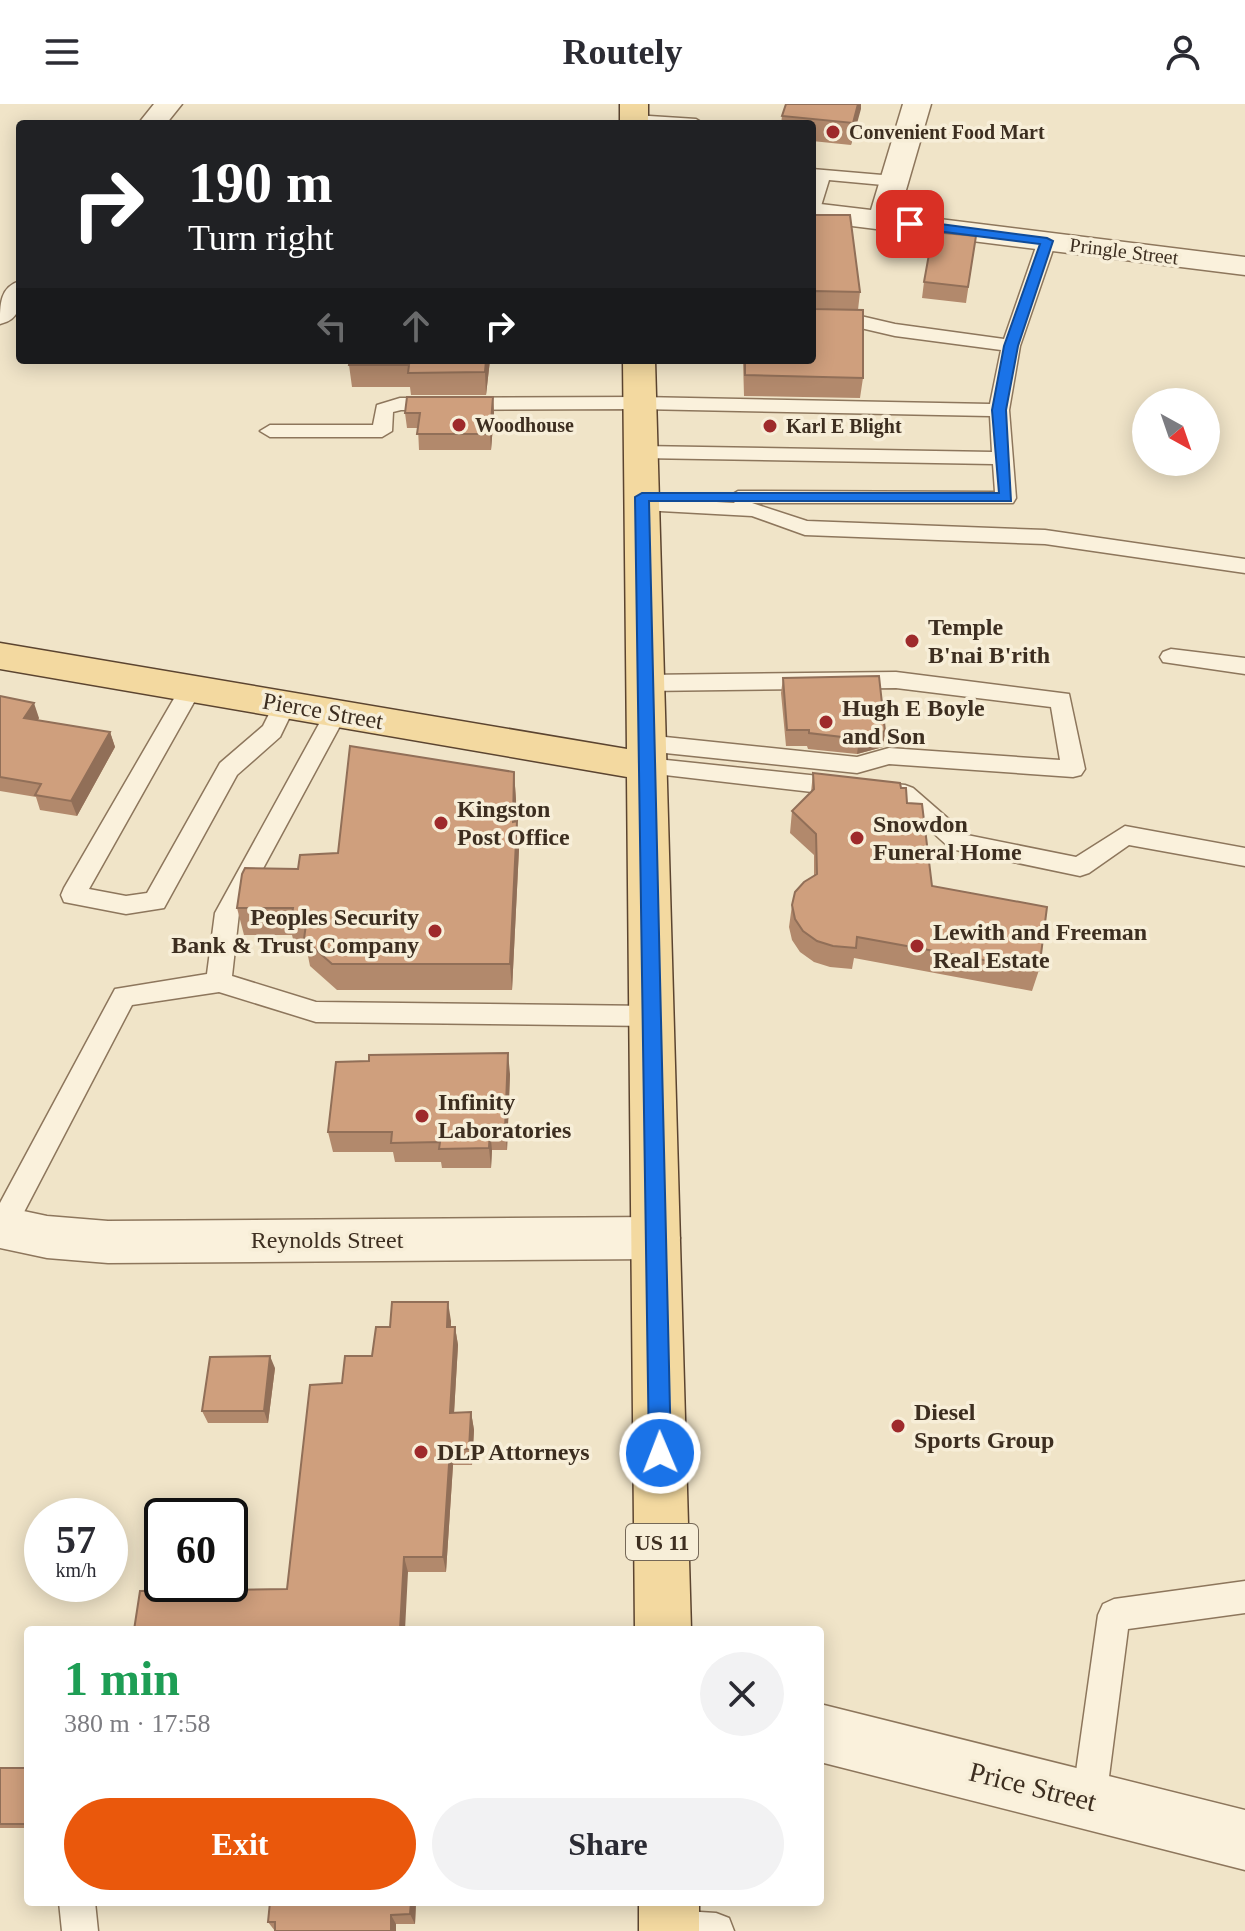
<!DOCTYPE html>
<html lang="en">
<head>
<meta charset="utf-8">
<style>
	body { margin:0; font-family:"Times New Roman",serif; background:#f2f2f3; color:#2b2b33; height:100vh; display:flex; flex-direction:column; font-size:30px; white-space:nowrap }
	* { box-sizing:border-box; margin:0 }
	p { font-size:26px; color:#7c7c81 }
	.icon { flex:none; width:44px; height:44px; fill:none; stroke:currentColor; stroke-width:2; stroke-linecap:round; stroke-linejoin:round }
	.map { position:relative; flex:1; overflow:hidden }
	.sheet { position:absolute; left:24px; top:1522px; width:800px; height:280px; display:flex; flex-direction:column; background:#fff; border-radius:8px; box-shadow:0 4px 20px #0003 }
	.sheet>* { flex:none }
	.hud { position:absolute; left:16px; top:16px; width:800px; height:244px; border-radius:8px; box-shadow:0 4px 20px #0003; background:#202124; color:#fff; overflow:hidden }
	.needle { width:52px; rotate:140deg }
	.fabs { position:absolute; left:1132px; top:284px; display:grid; gap:16px }
	.fabs a { display:grid; place-items:center; width:88px; height:88px; border-radius:50%; background:#fff; box-shadow:0 4px 20px #0003; font-size:40px }
	.speed { position:absolute; left:24px; top:1394px; display:flex; gap:16px; font-size:40px; font-weight:700; text-align:center }
	.speed>* { display:grid; place-content:center; width:104px; height:104px; border-radius:50%; background:#fff; box-shadow:0 4px 20px #0003; line-height:1 }
	.speed small { font-size:20px; font-weight:400 }
	.speed .limit { border:4px solid #111; border-radius:12px; background:#fff; color:#111 }
	.pin { position:absolute; display:grid; place-items:center; width:68px; height:68px; color:#fff; margin:-34px; border-radius:16px; box-shadow:0 4px 12px #0006 }
	.me { position:absolute; width:88px; margin:-44px; rotate:359deg; stroke-linejoin:round; filter:drop-shadow(0 0 6px #0008) }
	.turn { display:flex; align-items:center; gap:28px; height:168px; padding:0 40px; font-size:36px }
	.turn .icon { width:104px; height:104px; stroke-width:2.5 }
	.turn b { display:block; font-size:56px; line-height:68px }
	.lanes { display:flex; align-items:center; height:76px; padding:0 40px; background:#0003; justify-content:center; gap:40px; direction:ltr }
	.lanes .off { opacity:.35 }
	.round { display:grid; place-items:center; flex:none; width:84px; height:84px; border-radius:42px; background:#f2f2f3 }
	.headline { display:flex; align-items:center; justify-content:space-between; height:136px; padding:0 40px }
	h1 { font-size:48px; font-weight:600; line-height:60px; color:#1e9e55 }
	.action { display:flex; gap:16px; margin-top:auto; padding:16px 40px }
	.action a { flex:1; height:92px; border-radius:48px; background:#ea580c; color:#fff; font-size:32px; font-weight:600; line-height:92px; text-align:center }
	.action a+a { background:#f2f2f3; color:#2b2b33 }
	header { display:flex; justify-content:space-between; align-items:center; height:104px; padding:0 40px; background:#fff; font-size:36px; font-weight:600 }
	.map>svg:first-child { display:block }
	.lines { fill:none; stroke-linecap:round; stroke-linejoin:round }
	.service-casing { stroke:#8d765c; stroke-width:3 }
	.minor-casing { stroke:#8d765c; stroke-width:3 }
	.primary-casing { stroke:#5b4430; stroke-width:3 }
	.service { fill:#faf1dc; fill-rule:evenodd }
	.minor { fill:#faf1dc; fill-rule:evenodd }
	.primary { fill:#f3d9a0; fill-rule:evenodd }
	.wall { fill:#b2896c }
	.shaded-wall { fill:#916f58 }
	.building { fill:#cf9f7d; stroke:#916f58; stroke-width:2 }
	.route { fill:#1a73e8; stroke:#114b97; stroke-width:2 }
	.poi-dot { fill:#9e2a2b; stroke:#f7eed8; stroke-width:3 }
	.labels { text-anchor:middle; stroke-width:7; stroke-linejoin:round; paint-order:stroke }
	.far-poi-label { font-size:20px; font-weight:bold; fill:#3d2e20; stroke:#f7eed8; text-anchor:start }
	.far-street-label { font-size:20px; fill:#3d2e20; stroke:#f7eed8 }
	.shield { fill:#f7eed8; stroke:#756857; stroke-width:2 }
	.shield-label { font-size:22px; font-weight:bold; fill:#3d2e20 }
	.poi-label { font-size:24px; font-weight:bold; fill:#3d2e20; stroke:#f7eed8; text-anchor:start }
	.street-label { font-size:24px; fill:#3d2e20; stroke:#f7eed8 }
	.near-street-label { font-size:28px; fill:#3d2e20; stroke:#f7eed8 }
</style>
</head>
<body>
<header><svg class="icon" aria-label="menu" viewBox="0 0 24 24"><path d="M4 6h16M4 12h16M4 18h16"/></svg>Routely<svg class="icon" aria-label="person" viewBox="0 0 24 24"><circle cx="12" cy="8" r="4"/><path d="M4 21q1-7 8-7t8 7"/></svg></header>
<div class="map">
<svg width="1245" height="1827" viewBox="0 0 1245 1827">
	<rect width="100%" height="100%" fill="#f0e4c8"/>
	<g class="lines">
		<defs>
			<path id="service" d="M634,11L696,15L704,20L628,19V13Z
				M812,65L894,72L902,77L894,82L829,76L821,102L812,107Z
				M1047,132L1056,137L1020,242L1009,306L1016,394L1013,399H752L807,417L1045,426L1245,455V469L1045,440L805,431L752,412L642,406L632,400L642,394L735,399L728,393L738,387L995,388L993,360L641,354L631,348L641,342L992,348L990,312L640,305L401,306L393,308L392,327L382,333H270L260,327L270,321H373L377,301L400,294L640,293L990,300L1001,246L895,232L852,222L812,223V211L852,210L895,220L1004,235L1038,137Z
				M1171,545L1245,554V570L1163,558L1160,553L1163,548Z
				M896,568L1069,590L1085,665L1081,671L1073,673L889,660L857,669L646,647L638,645L634,639L638,633L646,631L857,653L889,644L1060,656L1051,603L896,584L645,587L637,584L634,579L637,574L645,571Z
				M191,576L199,579L202,584L89,785L126,792L147,789L220,659L263,622L277,594H293L296,600L280,633L237,671L164,804L126,810L64,798L61,791L64,784L183,579Z
				M336,601L344,603L347,609L239,809L232,872L316,898L651,902L660,905L664,912L660,919L651,922L316,918L219,888L132,901L11,1133L0,1136V1099L115,885L207,870L215,809L325,609L328,603Z
				M647,654L905,681L913,684L967,731L1076,753L1125,722L1245,744V762L1129,741L1089,769L1080,772L951,745L899,698L639,668L635,662L639,656Z
				M1245,1477V1509L1128,1525L1106,1696L1101,1708L1089,1713L1077,1708L1072,1696L1098,1511L1103,1500L1114,1495Z
				M59,1798H95L98,1827H62Z
				M669,1806L716,1809L729,1814L734,1827H652L656,1811Z"/>
			<path id="minor" d="M154,0H182L166,20H138Z
				M903,0H931L899,110L1245,153V171L812,117V99L871,106Z
				M20,177C20,197 23,215 0,220C0,200 0,183 20,177Z
				M0,1102L47,1112L108,1117L656,1113L673,1119L680,1134L673,1149L656,1155L108,1159L47,1154L0,1144Z
				M820,1600L1245,1706V1766L820,1658Z"/>
			<path id="primary" d="M620,0H648V20H620Z
				M623,256H655L691,1526H635L627,673L0,565V539L627,645Z
				M639,1798H699V1827H639Z"/>
		</defs>
		<use href="#service" class="service-casing"/>
		<use href="#minor" class="minor-casing"/>
		<use href="#primary" class="primary-casing"/>
		<use href="#service" class="service"/>
		<use href="#minor" class="minor"/>
		<use href="#primary" class="primary"/>
	</g>
	<path class="wall" d="M786,0H861L851,41L812,37V20H781L782,12Z
		M812,111L860,188L858,206L863,274L860,294L744,292L743,256H812Z
		M976,132L966,199L922,194L924,178Z
		M350,256H490L486,291H411L410,283H352L349,261Z
		M493,293L494,309L491,346H419L418,324H407L405,309Z
		M783,574L885,627L883,643L857,650L808,645L807,642H786L781,589Z
		M0,592L39,614L38,616L110,628L115,643L77,712L40,706L36,693L0,687Z
		M514,668L516,696L515,717L519,745L512,886H337L310,862L307,847H296L292,831H244L237,804L338,749Z
		M813,669L901,684L907,699L932,782L1039,866L1032,887L854,854L852,865L830,863L814,858L800,848L792,836L789,823L792,801L814,772V751L790,729L792,707L811,688Z
		M510,970L507,1046H492L491,1064H442L441,1058H395L393,1048H333L328,1028Z
		M451,1217V1223H455L458,1241L454,1309L471,1308L474,1326L472,1361H453L446,1468H408L287,1485L342,1279L372,1252L390,1223Z
		M275,1264L268,1319H208L202,1307Z
		M0,1664H28V1724H0Z
		M416,1798L415,1820H396V1827H275L268,1818Z"/>
	<path class="shaded-wall" d="M858,0H861V5L851,41L853,19Z
		M486,256H490L486,291L485,268Z
		M493,293L494,309L491,346L490,330Z
		M34,599L39,614L30,629L24,614Z
		M885,627L883,643L857,650L859,635Z
		M110,628L115,643L77,712L71,697Z
		M514,668L516,696L515,745L513,718Z
		M517,717L519,745L512,886L510,860Z
		M508,949L510,970L507,1046L505,1026Z
		M490,1026L492,1046L491,1064L489,1044Z
		M448,1198L451,1217L450,1241L447,1223Z
		M455,1223L458,1241L453,1326L450,1309Z
		M270,1252L275,1264L268,1319L264,1307Z
		M471,1308L474,1326L472,1361L469,1345Z
		M450,1345L453,1361L446,1468L443,1453Z
		M404,1453L408,1468L405,1526H400Z
		M411,1798H416L415,1820L410,1810Z
		M391,1811L396,1820V1827H391Z"/>
	<path class="building" d="M786,0H858L853,19L782,12Z
		M812,111H850L860,188L814,187L812,197Z
		M933,128L976,132L968,183L924,178Z
		M812,203L814,205L863,206V274L745,271V256H812Z
		M350,256H486L485,268L408,269L409,261H349Z
		M407,293H493L490,330H417L420,309H405Z
		M879,572L885,627L859,635L809,629V626H787L783,574Z
		M0,592L34,599L24,614L110,628L71,697L35,691L41,680L0,673Z
		M350,642L514,668L513,718L517,717L510,860H332L304,835L306,820L290,821L293,804H237L242,770L245,764L298,765L300,751L338,749Z
		M813,669L900,679L901,684H906L907,699L922,700L932,782L1047,803L1039,866L857,833L856,844L833,842L817,837L803,827L795,815L792,801L795,788L804,778L817,770L816,730L792,707L814,685Z
		M508,949L505,1026H490L489,1044L439,1045L440,1038L391,1039L392,1028H328L336,958L369,957V951Z
		M392,1198H448L447,1223H455L450,1309L471,1308L469,1345H450L443,1453H404L400,1526H134L140,1487L287,1485L310,1281L342,1279L345,1252H372L376,1223H390Z
		M270,1252L264,1307H202L210,1253Z
		M0,1664H28V1712L26,1720H0Z
		M270,1798H411L410,1810L391,1811V1827H275V1818H268Z"/>
	<path class="route" d="M910,116L1047,134L1053,137L1018,242L1006,306L1011,397H649L671,1349L667,1357L660,1360L652,1357L649,1349L635,393L642,389H999L992,306L1004,242L1040,140L905,123V117Z"/>
	<g class="poi-dot">
		<circle cx="833" cy="28" r="8"/>
		<circle cx="459" cy="321" r="8"/>
		<circle cx="770" cy="322" r="8"/>
		<circle cx="912" cy="537" r="8"/>
		<circle cx="826" cy="618" r="8"/>
		<circle cx="441" cy="719" r="8"/>
		<circle cx="857" cy="734" r="8"/>
		<circle cx="435" cy="827" r="8"/>
		<circle cx="917" cy="842" r="8"/>
		<circle cx="422" cy="1012" r="8"/>
		<circle cx="898" cy="1322" r="8"/>
		<circle cx="421" cy="1348" r="8"/>
	</g>
	<g class="labels">
		<g class="far-poi-label">
			<text x="849" y="35">Convenient Food Mart</text>
			<text x="475" y="328">Woodhouse</text>
			<text x="786" y="329">Karl E Blight</text>
		</g>
		<g class="far-street-label">
			<text transform="translate(1124 147) rotate(7)" y="7">Pringle Street</text>
		</g>
		<rect class="shield" x="626" y="1420" width="72" height="36" rx="6"/>
		<g class="shield-label">
			<text x="662" y="1446">US 11</text>
		</g>
		<g class="poi-label">
			<text x="928" y="531">Temple<tspan x="928" dy="28">B'nai B'rith</tspan></text>
			<text x="842" y="612">Hugh E Boyle<tspan x="842" dy="28">and Son</tspan></text>
			<text x="457" y="713">Kingston<tspan x="457" dy="28">Post Office</tspan></text>
			<text x="873" y="728">Snowdon<tspan x="873" dy="28">Funeral Home</tspan></text>
			<text x="419" y="821" text-anchor="end">Peoples Security<tspan x="419" dy="28">Bank &amp; Trust Company</tspan></text>
			<text x="933" y="836">Lewith and Freeman<tspan x="933" dy="28">Real Estate</tspan></text>
			<text x="438" y="1006">Infinity<tspan x="438" dy="28">Laboratories</tspan></text>
			<text x="914" y="1316">Diesel<tspan x="914" dy="28">Sports Group</tspan></text>
			<text x="437" y="1356">DLP Attorneys</text>
		</g>
		<g class="street-label">
			<text transform="translate(323 607) rotate(10)" y="8">Pierce Street</text>
			<text x="327" y="1144">Reynolds Street</text>
		</g>
		<g class="near-street-label">
			<text transform="translate(1033 1682) rotate(14)" y="10">Price Street</text>
		</g>
	</g>
</svg>
<div class="fabs">
<a><svg class="needle" viewBox="-14 -14 28 28"><path d="M0-13l5 13h-10z" fill="#e53935"/><path d="M0 13l5-13h-10z" fill="#7c7c81"/></svg></a>
</div>
<div class="speed"><div>57<small>km/h</small></div><div class="limit">60</div></div>
<div class="pin" style="left:910px;top:120px;background:#d93025"><svg class="icon" aria-label="arrive" viewBox="0 0 24 24"><path d="M6 21V4h12l-3 4 3 4H6"/></svg></div>
<svg class="me" style="left:660px;top:1349px" viewBox="-20 -20 40 40"><circle r="17" fill="#1a73e8" stroke="#fff" stroke-width="3"/><path d="M0-11L8 9 0 5-8 9z" fill="#fff"/></svg>
<div class="hud">
<div class="turn"><svg class="icon" aria-label="right" viewBox="0 0 24 24"><path d="M7 20v-9h11M14 6l5 5-5 5"/></svg><div><b>190 m</b>Turn right</div></div>
<div class="lanes"><svg class="icon off" aria-label="left" viewBox="0 0 24 24"><path d="M17 20v-9H6M10 6l-5 5 5 5"/></svg><svg class="icon off" aria-label="ahead" viewBox="0 0 24 24"><path d="M12 20V5M6 11l6-6 6 6"/></svg><svg class="icon" aria-label="right" viewBox="0 0 24 24"><path d="M7 20v-9h11M14 6l5 5-5 5"/></svg></div>
</div>
<section class="sheet">
<div class="headline"><div><h1>1 min</h1><p>380 m · 17:58</p></div><a class="round"><svg class="icon" aria-label="close" viewBox="0 0 24 24"><path d="M6 6l12 12M18 6L6 18"/></svg></a></div>
<div class="action"><a>Exit</a><a>Share</a></div>
</section>
</div>
</body>
</html>
